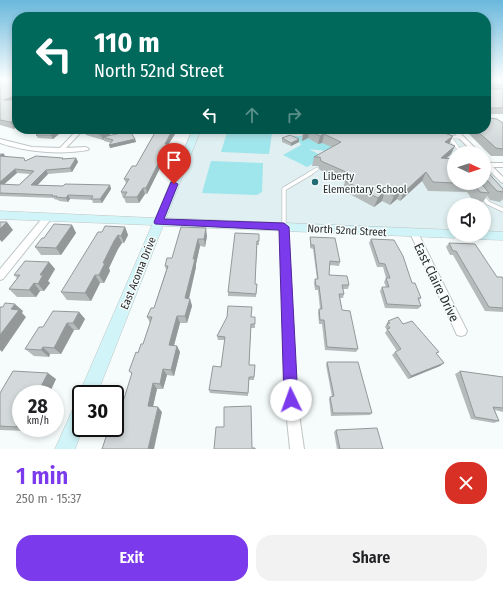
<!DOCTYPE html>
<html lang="en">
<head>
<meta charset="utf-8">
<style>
	body { margin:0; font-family:"Fira Sans Condensed",sans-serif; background:#f2f2f2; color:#202124; height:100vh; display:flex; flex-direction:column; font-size:15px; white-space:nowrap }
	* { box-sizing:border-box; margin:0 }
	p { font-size:13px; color:#757577 }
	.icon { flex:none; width:22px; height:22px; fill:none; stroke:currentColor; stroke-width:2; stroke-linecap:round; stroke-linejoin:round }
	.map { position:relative; height:449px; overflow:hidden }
	.sheet { display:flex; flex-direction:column; background:#fff; flex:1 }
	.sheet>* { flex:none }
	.banner { position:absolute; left:12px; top:12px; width:479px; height:122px; border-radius:16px; box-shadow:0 2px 6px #0003; background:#00695c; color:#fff; overflow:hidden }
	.needle { width:26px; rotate:93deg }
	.controls { position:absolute; left:447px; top:146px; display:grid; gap:8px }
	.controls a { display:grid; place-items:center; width:44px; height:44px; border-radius:50%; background:#fff; box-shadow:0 2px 6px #0003; font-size:20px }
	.speed { position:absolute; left:12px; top:385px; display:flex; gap:8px; font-size:20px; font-weight:700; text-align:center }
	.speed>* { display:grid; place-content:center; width:52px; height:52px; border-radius:50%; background:#fff; box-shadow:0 2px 6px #0003; line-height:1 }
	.speed small { font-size:10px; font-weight:400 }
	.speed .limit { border:2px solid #111; border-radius:6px; background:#fff; color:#111 }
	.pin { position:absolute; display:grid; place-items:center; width:34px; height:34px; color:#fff; margin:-41px -17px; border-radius:50% 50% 50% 0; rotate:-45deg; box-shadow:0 0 4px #0007 }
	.pin .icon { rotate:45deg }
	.me { position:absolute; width:44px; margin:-22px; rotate:357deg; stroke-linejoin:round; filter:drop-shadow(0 0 3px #0008) }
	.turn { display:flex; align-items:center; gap:14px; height:84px; padding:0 16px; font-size:18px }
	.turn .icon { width:52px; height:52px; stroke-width:2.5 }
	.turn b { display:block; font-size:28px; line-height:34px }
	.lanes { display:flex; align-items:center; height:38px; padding:0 16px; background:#0003; justify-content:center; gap:20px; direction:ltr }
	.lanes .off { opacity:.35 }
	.round { display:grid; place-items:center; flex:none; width:42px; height:42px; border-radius:16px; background:#f2f2f2 }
	.overview { display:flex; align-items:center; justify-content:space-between; height:68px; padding:0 16px }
	h1 { font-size:24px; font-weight:600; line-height:30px; color:#7c3aed }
	.primary-button { display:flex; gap:8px; margin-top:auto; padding:8px 16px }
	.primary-button a { flex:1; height:46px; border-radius:16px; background:#7c3aed; color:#fff; font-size:16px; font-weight:600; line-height:46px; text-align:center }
	.primary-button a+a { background:#f2f2f2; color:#202124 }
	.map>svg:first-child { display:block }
	.built { fill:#e0eff1 }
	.green { fill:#9fe5ec }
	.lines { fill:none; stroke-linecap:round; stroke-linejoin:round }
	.lane-far1-casing { stroke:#c0c5c6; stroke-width:4 }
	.lane-casing { stroke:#c0c5c6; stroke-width:5 }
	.street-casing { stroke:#c0c5c6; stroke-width:2 }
	.secondary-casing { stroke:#c0c5c6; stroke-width:1 }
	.lane-far1 { stroke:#fff; stroke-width:3 }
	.lane { stroke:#fff; stroke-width:3.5 }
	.street { fill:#fff; fill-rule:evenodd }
	.secondary { fill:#d0f4f7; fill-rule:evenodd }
	.wall { fill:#b5bbbb; fill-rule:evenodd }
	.shaded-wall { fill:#949899 }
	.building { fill:#d3d9da; stroke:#949899 }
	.route { fill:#7c3aed; stroke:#51269a }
	.poi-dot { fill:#226d74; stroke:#f6fcfc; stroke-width:1.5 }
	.labels { text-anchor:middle; stroke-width:3; stroke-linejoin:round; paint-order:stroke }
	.poi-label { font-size:11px; fill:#2b2d2d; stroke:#f6fcfc; text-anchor:start }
	.street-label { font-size:11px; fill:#2b2d2d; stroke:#f6fcfc }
	.near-street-label { font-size:13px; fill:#2b2d2d; stroke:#f6fcfc }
</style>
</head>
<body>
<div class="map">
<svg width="503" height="449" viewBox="0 0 503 449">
	<rect width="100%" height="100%" fill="#f6fcfc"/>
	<path class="built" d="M197,129H453L477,153H454V183H484V161L503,181V236L484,235V205H454V234L158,222Z"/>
	<path class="green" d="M228,129L268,131L272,133L269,154L221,152Z
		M293,136H319L348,145L326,151L309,149L324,157L307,167L283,155L301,145L299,141L292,137Z
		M211,161L263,163L262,192L257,195L202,193Z"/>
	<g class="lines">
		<defs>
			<path id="lane-far1" d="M285,129L296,133H306
				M460,137H449L462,153
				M309,174L317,169"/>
			<path id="lane" d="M482,196L488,203L503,210
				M284,227V189L311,173"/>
			<path id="street" d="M78,129H84L66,148L86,147L89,149L88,150C61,155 26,152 0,143V139L32,147L60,148Z
				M450,129H456L480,153H474Z
				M484,159L489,163H503V167H493L503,177V183L501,182L484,165Z
				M48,214L52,217L51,219L3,279L0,280V269L45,215Z
				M284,224L288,227L297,400L304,449H290L285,400L280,227Z
				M414,230L418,233L467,331L465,335L461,336L457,335L410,233Z"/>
			<path id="secondary" d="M193,129H201L166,218L454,230V235H459L454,238L163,226L97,394H81V398L79,394L152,225L0,219V211L155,218Z
				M484,231L503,232V240L468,239L464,238L462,235H484Z
				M81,401V428H83L75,449H55L75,404Z"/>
		</defs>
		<use href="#lane-far1" class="lane-far1-casing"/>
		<use href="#lane" class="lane-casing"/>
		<use href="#street" class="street-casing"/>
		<use href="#secondary" class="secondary-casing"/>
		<use href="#lane-far1" class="lane-far1"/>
		<use href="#lane" class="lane"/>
		<use href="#street" class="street"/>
		<use href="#secondary" class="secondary"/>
	</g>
	<path class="wall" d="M0,79H17V127L14,129L0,125Z
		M486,79H503V114H490L489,118L503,123V156H491L464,129H486Z
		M65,129L53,139L38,138L36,135Z
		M84,129H116L108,136L135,139L136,142L110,148L111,143L104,141V140H103L86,135Z
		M157,129H180L177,134H175L168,145L169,150L147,194H145L139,203H126L124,198H123L121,192L126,183L124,179L136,166Z
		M301,129H409L418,132L453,136L449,144L451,154L446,159L454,183H484V168L503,189V199L500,202L490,200L487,196L483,202H474L467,192L428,191L422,181L400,201L397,199L390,205L382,201L374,207L342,190L345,182L320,170L318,166H312L314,157L332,147L322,143L318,144L308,138L302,141V136L303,129L301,130Z
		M282,138L299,142L291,146L282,142Z
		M0,153L6,157L25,161L76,158L78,162L72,172L48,174L37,185L63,186L110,185L111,189L102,203H93L92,200L70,199L68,202L59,201L58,200L54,199V198L0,196ZM17,173L30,174L19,185L4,184Z
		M72,225L76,233L61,255H41L35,247L44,238Z
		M125,227L128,235L124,243H122L118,249L109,268L110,271L104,283H100L91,301L67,300L61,292L102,232Z
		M181,227L207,236L205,247L200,246L196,264V267L189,299H190L192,306L187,323H180L174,346H177L180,352L174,376L167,375L163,389H157L153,406L162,412L122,405L132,374L129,371L143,344L150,323L147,317L154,308L166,270L165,266L172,258Z
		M259,234V245H257L255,284H257L256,297L228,296V292Z
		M310,237L340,262L339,266L330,265L329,275L349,285L348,289H343L344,294L343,298H340L342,310L358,349L356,352L325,350L322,324H319L318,312L319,309H320L318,290H315L314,283L315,279H317L313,249L310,248Z
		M371,239L412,283L421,298L419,300L421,306L418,309L385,308L380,291L382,287H386L384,282L386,278L383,267H377L369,243Z
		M449,243L497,277L503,279V312L485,311L453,255H450L446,247Z
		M49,262L55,269L48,281L50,283L44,291H40L36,297H17L9,289L17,278L14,275Z
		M79,312L85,319L79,330H74L61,354H50L49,357L34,356L25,349L43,327Z
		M227,317H255V328H251L249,365H255L254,380H249L248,396L210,393L209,390L221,367L225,340H218L217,336Z
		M388,321L403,324L437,354L444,363L440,366L408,379L392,355L395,352L397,351L385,333L387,330L385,327Z
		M327,362L372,413L370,415L331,416L329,399L330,397H332L326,365Z
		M460,371L503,377V412L495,410L499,421L494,423L471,419L455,374Z
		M56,379L49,394H21L26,431L0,430V393Z
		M336,430L383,449H337L334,432Z"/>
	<path class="shaded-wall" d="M17,95V101L4,100Z
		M17,120V127L14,129L10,122Z
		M59,129H65L53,139L51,135Z
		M108,129H116L106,138L103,137L104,140H103L101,135Z
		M173,129L175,134L168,145L169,150L147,194L146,188L165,144Z
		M176,129H180L177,134Z
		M309,130L308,138L302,141L304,132Z
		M324,134L322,143L318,144L320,136Z
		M453,136L449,144L445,142Z
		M135,139L136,142L110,148L109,145Z
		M299,139V142L291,146V143Z
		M455,146L451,154L436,167L441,158Z
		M3,153L6,157L0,158V155Z
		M76,158L78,162L72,172L70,168Z
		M15,169L17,173L0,188V182Z
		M46,170L48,174L34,189L31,185Z
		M426,172L422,181L400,201L404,192Z
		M110,185L111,189L102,203L100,199Z
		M143,188L145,194L139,203L137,197Z
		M401,190L397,199L390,205L394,196Z
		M385,191L382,201L374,207L378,198Z
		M68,195L70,199L68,202L66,198Z
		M7,222L13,230L2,242L0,240V229Z
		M72,225L76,233L61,255L56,248Z
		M125,227L128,235L124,243L121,236Z
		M206,228L207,236L205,247L204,239Z
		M118,235L122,243L118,249L109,268L110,271L104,283L99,275L103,263L114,241Z
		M198,239L200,246L196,264V267L187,306L185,298Z
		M49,262L55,269L48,281L50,283L44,291L38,284L40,275Z
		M95,275L100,283L91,301L85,293Z
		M34,283L40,291L36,297L29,290Z
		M190,299L192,306L187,323L185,316Z
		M15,304L23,311L22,313L26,317L2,352L0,350V335L11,309Z
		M79,312L85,319L79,330L73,323Z
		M177,316L180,323L172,352L169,345Z
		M67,323L74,330L61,354L54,348Z
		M177,346L180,352L174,376L171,370Z
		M43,347L50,354L49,357L41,350Z
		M444,363L440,366L408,379L411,376Z
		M163,369L167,375L163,389L160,384Z
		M48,373L56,379L49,394H41L38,392Z
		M153,383L157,389L152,411L148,406Z
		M158,407L162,412L154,449H148Z
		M21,417V428H28L26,431L16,427Z"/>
	<path class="building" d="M0,79H17V95L4,100H17V120L10,122L0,120Z
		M486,79H503V85H489L488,89H503V108H490L492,109H486Z
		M486,110L489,112V118L497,119L503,123V149L496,148L475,129H486Z
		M44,129H59L51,135H36Z
		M84,129H108L101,135Z
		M157,129H173L165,144H168L146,188H143L137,197H124L127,192H121L129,179H124L132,166H136Z
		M303,129H409L418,132L422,129H432L453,136L445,142L455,146L441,158L454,159V183L433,182L426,172L404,192L401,190L394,196L385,191L378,198L345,181L353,175L321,161L320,157H314L341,142L324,134L320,136L309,130L304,132Z
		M130,131L135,139L109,145L113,140L103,137Z
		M290,135L299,139L291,143L282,138Z
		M0,156L24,158L25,161L36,156L63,158L62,159L76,158L70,168L46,170L31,185L63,186L65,184L110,185L100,199H91L93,196L68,195L66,198L56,197L57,196H52L53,195L0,193V184L19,185L34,171L15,169L0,182Z
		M484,168L503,189V192L497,191L484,177Z
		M460,183H481L489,193L480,192L473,183Z
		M0,222H7L0,229Z
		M54,224L72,225L56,248L35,247L42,238H44Z
		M105,226L125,227L121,236L118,235L114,241L103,263H105L99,275H95L85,293L61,292L98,232H102Z
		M181,227L206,228L204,239H198L193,259H195L185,298L190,299L185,316H177L169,345L177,346L171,370L163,369L160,384L153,383L148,406L158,407L148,449H102L109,428H115V409L116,405H122L132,373L129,371L136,352L138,353L141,344H143L152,317H147L151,308H154L168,266H165L167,258H172Z
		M235,233L259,234V241H257L255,284H257L256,294L228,292Z
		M310,237L335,238L340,262L330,261L329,275L347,276L349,285H342L344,294H339L342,310L350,311L358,349L327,347L324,320H320L319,309H322L319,286H316L315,279H318L314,245H311Z
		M371,239L394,240L403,256L412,283H415L421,298H418L421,306L387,304L382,287H389L386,278H390L385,264L379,263Z
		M449,243L475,244L497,277H502L503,279V308L489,307L456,251H453Z
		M25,261L49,262L40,275H43L38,284L34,283L29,290L9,289L20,275H14Z
		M5,303L15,304L11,309L19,310L0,335V307H3Z
		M228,306L252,307L251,317H255V324H251L249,365H255L254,377H249L248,393L209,390L213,366L221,367L225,337L217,336L227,317Z
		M53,311L79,312L73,323H67L54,348L43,347L41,350L25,349L39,327H43Z
		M398,317L403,324L412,321L439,352L436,353L444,363L411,376L395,352L401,349L387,329L390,328L387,324L390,323L388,321Z
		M327,362H358L372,413H333L330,397L334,396Z
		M13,371L48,373L38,392H34L33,394H21V417L16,427L0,426V393Z
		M460,371L503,377V408L493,407L499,421L475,417Z
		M251,406L252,448H255V449H214L216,427H224V407Z
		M377,428L383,449H340L336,430Z"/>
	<linearGradient id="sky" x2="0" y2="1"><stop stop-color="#69b8dc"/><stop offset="0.56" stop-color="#fbfefe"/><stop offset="1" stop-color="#fbfefe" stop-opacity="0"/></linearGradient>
	<rect width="503" height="142" fill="url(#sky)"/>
	<path class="route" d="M171,182H174L178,184L164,219L284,223L289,227L298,400L296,405L291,407L286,405L284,400L279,230L155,224L154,222Z"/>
	<circle class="poi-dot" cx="315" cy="182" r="4"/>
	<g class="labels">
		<g class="poi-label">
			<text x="323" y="180">Liberty<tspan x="323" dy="13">Elementary School</tspan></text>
		</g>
		<g class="street-label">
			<text transform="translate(347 230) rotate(3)" y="4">North 52nd Street</text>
			<text transform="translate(138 273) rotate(-68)" y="4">East Acoma Drive</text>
		</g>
		<g class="near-street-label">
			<text transform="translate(437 282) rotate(64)" y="5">East Claire Drive</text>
		</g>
	</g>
</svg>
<div class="controls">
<a><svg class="needle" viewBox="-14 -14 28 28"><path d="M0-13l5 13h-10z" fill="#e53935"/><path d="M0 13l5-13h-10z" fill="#757577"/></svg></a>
<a><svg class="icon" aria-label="sound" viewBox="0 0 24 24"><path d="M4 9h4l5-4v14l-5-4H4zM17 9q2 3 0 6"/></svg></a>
</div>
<div class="speed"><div>28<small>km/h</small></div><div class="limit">30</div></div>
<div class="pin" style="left:174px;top:184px;background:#d93025"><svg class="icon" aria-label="arrive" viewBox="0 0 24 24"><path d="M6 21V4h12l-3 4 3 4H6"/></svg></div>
<svg class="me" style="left:291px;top:400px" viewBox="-20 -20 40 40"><circle r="19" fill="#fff"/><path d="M0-13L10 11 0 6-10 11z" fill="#7c3aed"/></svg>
<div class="banner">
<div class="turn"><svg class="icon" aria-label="left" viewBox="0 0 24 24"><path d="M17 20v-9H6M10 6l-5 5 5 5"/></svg><div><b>110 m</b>North 52nd Street</div></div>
<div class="lanes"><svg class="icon" aria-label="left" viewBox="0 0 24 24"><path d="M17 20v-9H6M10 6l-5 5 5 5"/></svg><svg class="icon off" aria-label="ahead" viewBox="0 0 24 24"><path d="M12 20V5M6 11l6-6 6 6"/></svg><svg class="icon off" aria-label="right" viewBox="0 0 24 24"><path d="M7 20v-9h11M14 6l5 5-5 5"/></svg></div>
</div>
</div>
<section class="sheet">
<div class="overview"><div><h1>1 min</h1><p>250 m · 15:37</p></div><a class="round" style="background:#d93025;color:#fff"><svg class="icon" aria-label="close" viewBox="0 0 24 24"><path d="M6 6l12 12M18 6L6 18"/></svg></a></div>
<div class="primary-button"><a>Exit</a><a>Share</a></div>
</section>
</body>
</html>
